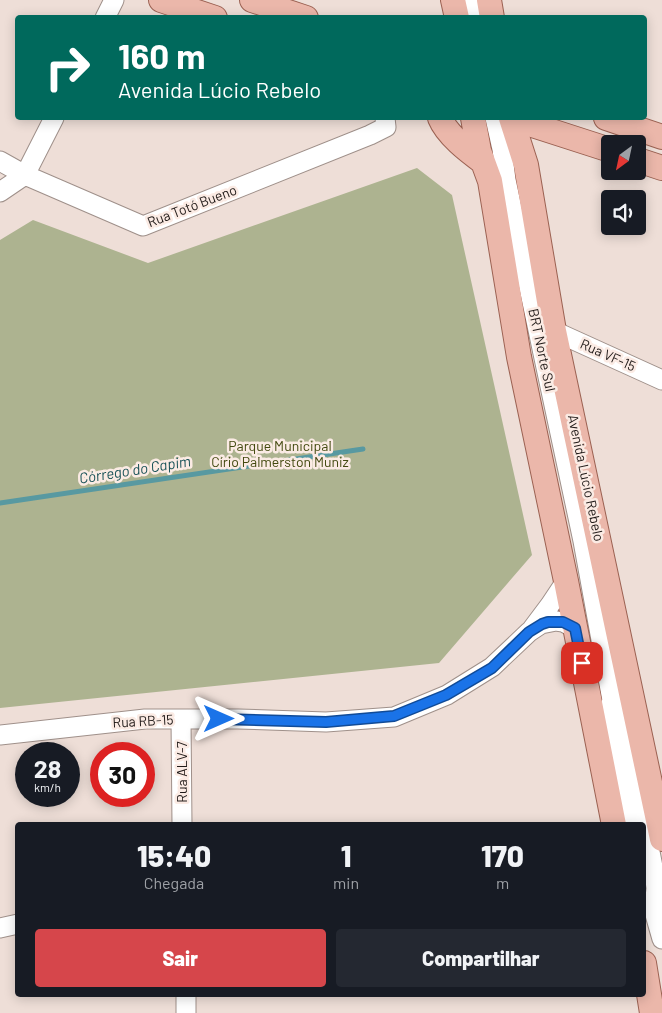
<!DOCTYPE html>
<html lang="pt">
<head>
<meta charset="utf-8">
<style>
	body { margin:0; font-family:Barlow,sans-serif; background:#242831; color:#f1f3f6; height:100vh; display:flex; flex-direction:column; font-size:19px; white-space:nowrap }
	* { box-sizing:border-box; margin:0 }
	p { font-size:16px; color:#9ea1a6 }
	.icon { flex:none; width:28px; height:28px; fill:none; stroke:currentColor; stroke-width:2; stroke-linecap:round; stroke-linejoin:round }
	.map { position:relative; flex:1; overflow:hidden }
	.details { position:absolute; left:15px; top:822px; width:631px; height:175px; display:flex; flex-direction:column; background:#171b24; border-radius:5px; box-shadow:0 2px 12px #0003 }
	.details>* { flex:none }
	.top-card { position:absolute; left:15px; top:15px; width:632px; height:105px; border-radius:5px; box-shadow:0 2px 12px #0003; background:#00695c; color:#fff; overflow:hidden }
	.needle { width:32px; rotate:213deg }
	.controls { position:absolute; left:601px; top:135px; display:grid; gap:10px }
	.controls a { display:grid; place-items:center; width:45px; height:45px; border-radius:5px; background:#171b24; box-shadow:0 2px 12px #0003; font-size:25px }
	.speed { position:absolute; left:15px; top:742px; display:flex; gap:10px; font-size:25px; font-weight:700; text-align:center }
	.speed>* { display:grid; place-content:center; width:65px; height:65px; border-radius:50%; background:#171b24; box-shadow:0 2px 12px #0003; line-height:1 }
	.speed small { font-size:12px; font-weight:400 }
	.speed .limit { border:8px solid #d22; background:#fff; color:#111 }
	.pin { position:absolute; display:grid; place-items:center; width:42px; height:42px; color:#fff; margin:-21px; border-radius:10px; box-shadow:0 2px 8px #0006 }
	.me { position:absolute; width:55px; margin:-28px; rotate:90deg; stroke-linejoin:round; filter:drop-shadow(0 0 4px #0008) }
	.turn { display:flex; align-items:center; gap:18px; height:105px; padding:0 20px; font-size:22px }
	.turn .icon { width:65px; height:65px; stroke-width:2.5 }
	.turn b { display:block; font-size:35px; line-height:42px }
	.eta { display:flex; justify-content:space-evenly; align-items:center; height:85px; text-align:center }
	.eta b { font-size:30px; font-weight:800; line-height:35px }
	.button { display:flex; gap:10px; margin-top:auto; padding:10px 20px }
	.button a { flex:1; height:58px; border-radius:5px; background:#d6464b; color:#fff; font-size:20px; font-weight:800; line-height:58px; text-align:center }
	.button a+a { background:#242831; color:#f1f3f6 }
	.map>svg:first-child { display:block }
	.green { fill:#adb390 }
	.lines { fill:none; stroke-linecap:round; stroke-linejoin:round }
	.stream { stroke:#5899a1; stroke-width:5 }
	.minor-casing { stroke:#9f908a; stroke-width:21 }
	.major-casing { stroke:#9b6152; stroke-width:26 }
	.minor { stroke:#fff; stroke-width:19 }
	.major { stroke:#ebb7aa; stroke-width:24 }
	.route-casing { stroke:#114b97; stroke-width:12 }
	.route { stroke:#1a73e8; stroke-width:9 }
	.labels { text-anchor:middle; stroke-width:5; stroke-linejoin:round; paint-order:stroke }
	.street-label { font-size:14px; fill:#201a18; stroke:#fbebe4 }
	.park-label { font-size:14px; fill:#42490f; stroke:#fbebe4 }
	.water-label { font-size:15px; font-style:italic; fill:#195258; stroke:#fbebe4 }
</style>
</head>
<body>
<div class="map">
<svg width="662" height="1013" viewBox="0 0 662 1013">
	<rect width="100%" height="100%" fill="#eeded7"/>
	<path class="green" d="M417,168L452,195L532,555L439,663L0,708V240L33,220L148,263Z"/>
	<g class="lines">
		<path class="stream" d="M0,503L363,449"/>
		<defs>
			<path id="minor" d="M474,0L477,18
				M105,18L114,0
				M495,118L502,149L506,180L583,541L612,700L626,730L654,872L656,888L654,911
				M0,161L25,175L143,226L370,135L386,127L385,118
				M0,192L25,175L54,118
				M554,331L662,380
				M532,629L550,605L566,581
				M612,700L607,717V731L627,825
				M181,719L182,825
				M0,735L145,719H238L326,722L394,717L447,695L492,667L529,632L541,624L556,621L563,622L575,628
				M648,901L654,911L662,939
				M0,928L18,924
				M186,995V1013"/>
			<path id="major" d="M161,0L215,18
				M252,0L306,18
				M453,0L457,18
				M489,0L492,18
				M440,118C447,135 468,151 483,162
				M473,118L479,151L490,181L519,357L566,581L614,825
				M511,118L526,165L554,331L662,839
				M511,118L610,150
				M606,118L662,137
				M638,160L662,168
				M644,963L652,1013"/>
		</defs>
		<use href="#minor" class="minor-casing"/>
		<use href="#major" class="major-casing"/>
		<use href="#minor" class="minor"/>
		<use href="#major" class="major"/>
	</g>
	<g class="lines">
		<defs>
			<path id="route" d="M219,719L326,722L394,716L446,695L492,668L529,632L542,624L548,622H563L575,628L582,663"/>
		</defs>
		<use href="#route" class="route-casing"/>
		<use href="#route" class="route"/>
	</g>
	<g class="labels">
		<g class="street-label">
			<text transform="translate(192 206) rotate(-21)" y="5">Rua Totó Bueno</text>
			<text transform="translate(542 350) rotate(78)" y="5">BRT Norte Sul</text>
			<text transform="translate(608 355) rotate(24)" y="5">Rua VF-15</text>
			<text transform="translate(586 478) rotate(78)" y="5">Avenida Lúcio Rebelo</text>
			<text transform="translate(143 721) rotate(-3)" y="5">Rua RB-15</text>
			<text transform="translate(182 772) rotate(-90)" y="5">Rua ALV-7</text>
		</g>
		<g class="park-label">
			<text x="280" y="451">Parque Municipal<tspan x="280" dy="16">Círio Palmerston Muniz</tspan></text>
		</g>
		<g class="water-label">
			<text transform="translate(135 470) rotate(-9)" y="5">Córrego do Capim</text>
		</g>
	</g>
</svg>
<div class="controls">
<a><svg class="needle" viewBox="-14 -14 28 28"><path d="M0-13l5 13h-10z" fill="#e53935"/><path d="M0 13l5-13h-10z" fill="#9ea1a6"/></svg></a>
<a><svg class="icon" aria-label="sound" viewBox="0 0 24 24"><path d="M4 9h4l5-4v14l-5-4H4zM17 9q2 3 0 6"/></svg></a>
</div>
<div class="speed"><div>28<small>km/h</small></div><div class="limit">30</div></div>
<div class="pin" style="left:582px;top:663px;background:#d93025"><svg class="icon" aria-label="arrive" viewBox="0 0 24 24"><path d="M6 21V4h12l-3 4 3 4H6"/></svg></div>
<svg class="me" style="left:219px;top:719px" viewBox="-20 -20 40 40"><path d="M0-17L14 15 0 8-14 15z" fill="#1a73e8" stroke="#fff" stroke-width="4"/></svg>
<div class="top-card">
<div class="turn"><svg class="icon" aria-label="right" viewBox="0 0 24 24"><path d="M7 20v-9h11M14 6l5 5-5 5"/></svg><div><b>160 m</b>Avenida Lúcio Rebelo</div></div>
</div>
<section class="details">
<div class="eta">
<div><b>15:40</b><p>Chegada</p></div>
<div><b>1</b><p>min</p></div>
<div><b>170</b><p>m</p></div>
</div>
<div class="button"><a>Sair</a><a>Compartilhar</a></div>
</section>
</div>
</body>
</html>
